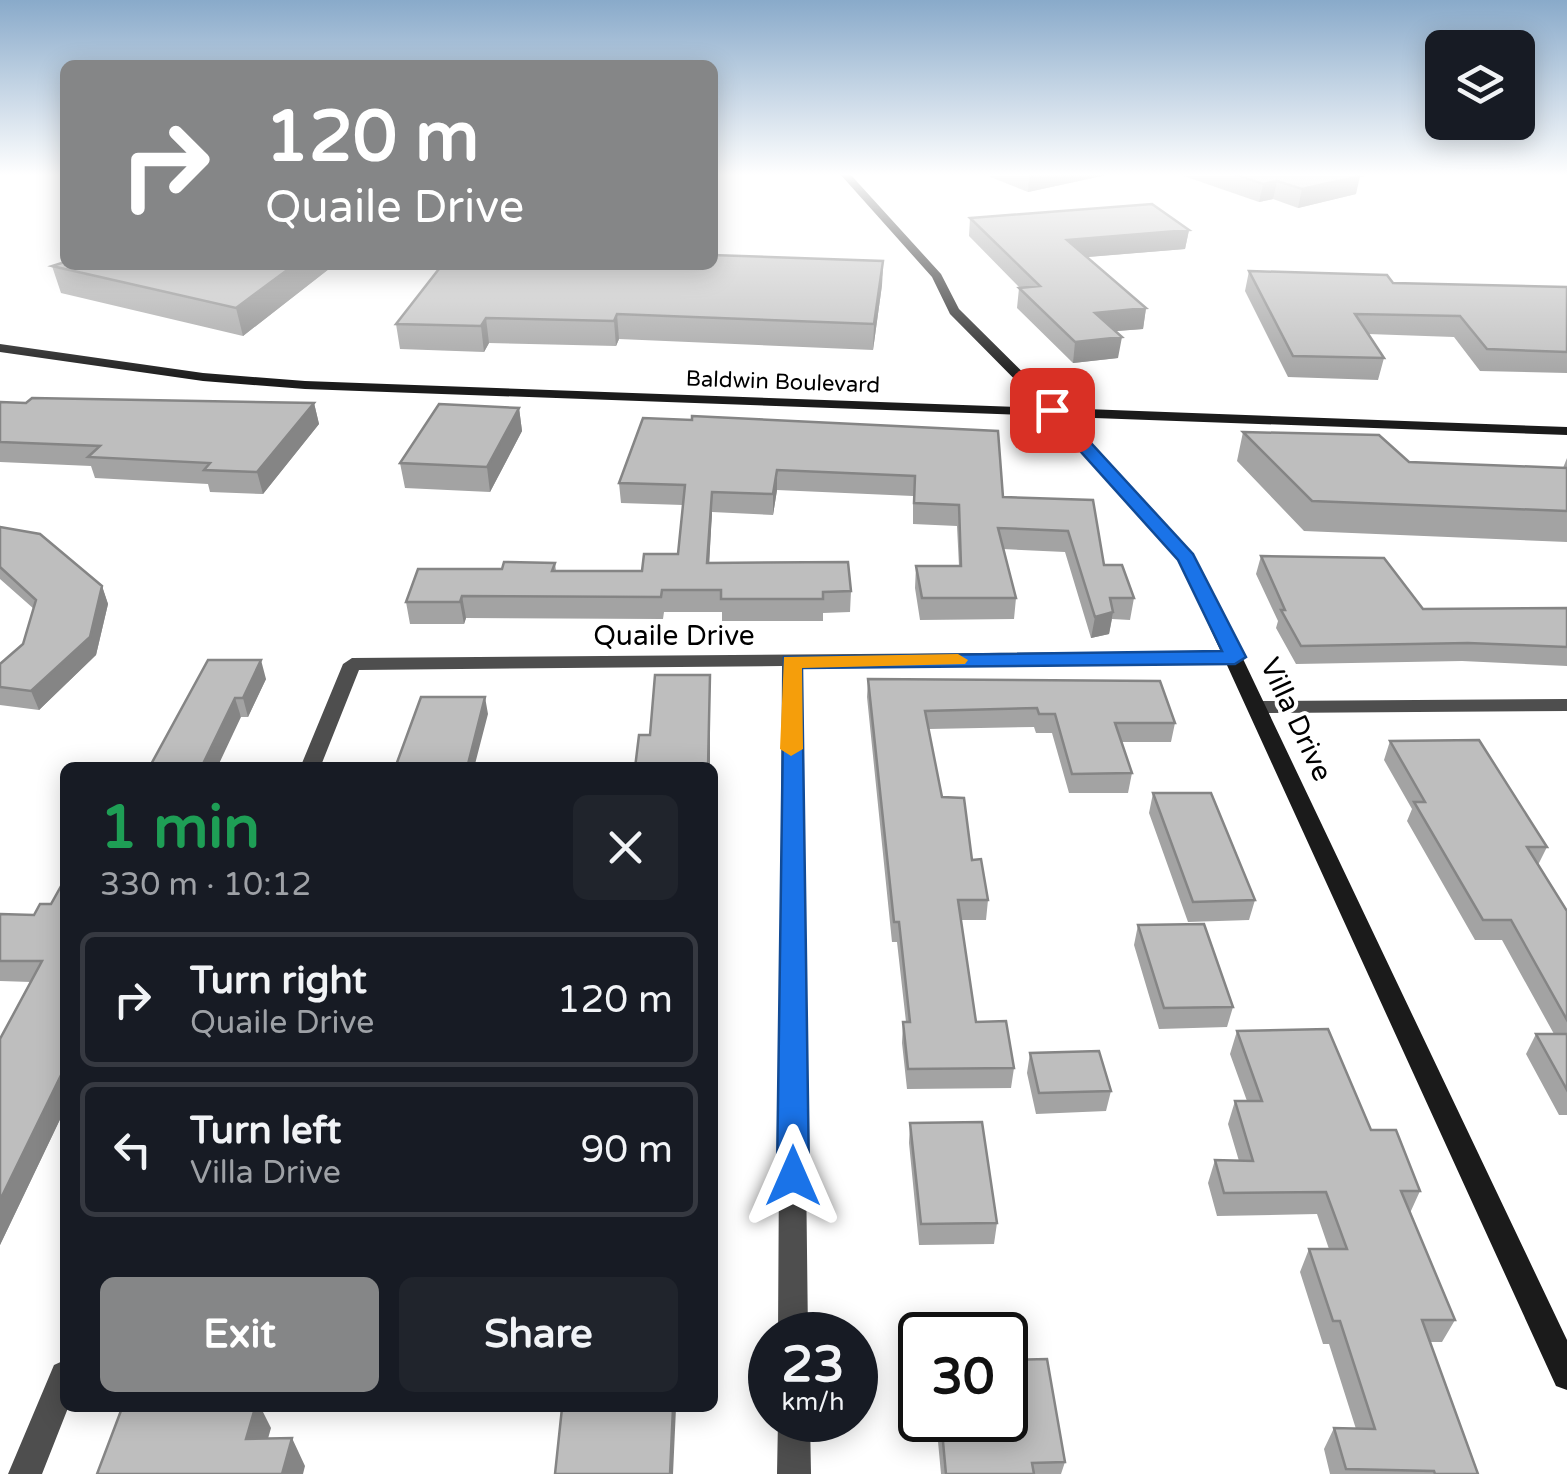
<!DOCTYPE html>
<html lang="en">
<head>
<meta charset="utf-8">
<style>
	body { margin:0; font-family:"Varela Round",sans-serif; background:#20242c; color:#f1f3f6; height:100vh; display:flex; flex-direction:column; font-size:38px; white-space:nowrap }
	* { box-sizing:border-box; margin:0 }
	p { font-size:32px; color:#9ea1a6 }
	.icon { flex:none; width:55px; height:55px; fill:none; stroke:currentColor; stroke-width:2; stroke-linecap:round; stroke-linejoin:round }
	.map { position:relative; flex:1; overflow:hidden }
	.details { position:absolute; left:60px; top:762px; width:658px; height:650px; display:flex; flex-direction:column; background:#171b24; border-radius:15px; box-shadow:0 5px 25px #0003 }
	.details>* { flex:none }
	.banner { position:absolute; left:60px; top:60px; width:658px; height:210px; border-radius:15px; box-shadow:0 5px 25px #0003; background:#858687; color:#fff; overflow:hidden }
	.fabs { position:absolute; left:1425px; top:30px; display:grid; gap:20px }
	.fabs a { display:grid; place-items:center; width:110px; height:110px; border-radius:15px; background:#171b24; box-shadow:0 5px 25px #0003; font-size:50px }
	.speed { position:absolute; left:748px; top:1312px; display:flex; gap:20px; font-size:50px; font-weight:700; text-align:center }
	.speed>* { display:grid; place-content:center; width:130px; height:130px; border-radius:50%; background:#171b24; box-shadow:0 5px 25px #0003; line-height:1 }
	.speed small { font-size:25px; font-weight:400 }
	.speed .limit { border:5px solid #111; border-radius:15px; background:#fff; color:#111 }
	.pin { position:absolute; display:grid; place-items:center; width:85px; height:85px; color:#fff; margin:-42px; border-radius:20px; box-shadow:0 5px 15px #0006 }
	.me { position:absolute; width:110px; margin:-55px; rotate:0deg; stroke-linejoin:round; filter:drop-shadow(0 0 8px #0008) }
	.turn { display:flex; align-items:center; gap:35px; height:210px; padding:0 40px; font-size:45px }
	.turn .icon { width:130px; height:130px; stroke-width:2.5 }
	.turn b { display:block; font-size:70px; line-height:85px }
	.round { display:grid; place-items:center; flex:none; width:105px; height:105px; border-radius:15px; background:#20242c }
	.summary { display:flex; align-items:center; justify-content:space-between; height:170px; padding:0 40px }
	h1 { font-size:60px; font-weight:700; line-height:75px; color:#1e9e55 }
	.button { display:flex; gap:20px; margin-top:auto; padding:20px 40px }
	.button a { flex:1; height:115px; border-radius:15px; background:#858687; color:#fff; font-size:40px; font-weight:700; line-height:115px; text-align:center }
	.button a+a { background:#20242c; color:#f1f3f6 }
	ul { padding:0; list-style:none }
	li { display:flex; align-items:center; gap:30px; height:135px; margin:0 20px 15px; padding:0 20px; border:5px solid #363941; border-radius:15px }
	li div { flex:1 }
	li b { display:block; font-size:38px }
	li em { font-style:normal }
	.map>svg:first-child { display:block }
	.lines { fill:none; stroke-linecap:round; stroke-linejoin:round }
	.street { fill:#4e4e4e; fill-rule:evenodd }
	.secondary { fill:#1b1b1b; fill-rule:evenodd }
	.wall { fill:#a3a3a3 }
	.shaded-wall { fill:#858585 }
	.building { fill:#bebebe; stroke:#858585; stroke-width:2.5 }
	.route { fill:#1a73e8; stroke:#114b97; stroke-width:2.5 }
	.slow { fill:#f59e0b }
	.labels { text-anchor:middle; stroke-width:8; stroke-linejoin:round; paint-order:stroke }
	.far-street-label { font-size:22px; fill:#000; stroke:#fff }
	.street-label { font-size:28px; fill:#000; stroke:#fff }
</style>
</head>
<body>
<div class="map">
<svg width="1567" height="1474" viewBox="0 0 1567 1474">
	<rect width="100%" height="100%" fill="#fff"/>
	<g class="lines">
		<path class="street" d="M1235,651L1244,657L1242,661L800,666L808,1335H778L782,666L359,670L320,768H300L343,664L352,658Z
			M1567,699V711L1259,713L1249,707L1259,701Z
			M65,1360V1408H68L42,1474H8L54,1365Z
			M778,1420H810L811,1474H777Z"/>
		<path class="secondary" d="M840,174H850L941,274L959,309L1059,408L1567,427V435L1067,417L1195,558L1567,1340V1390L1556,1386L1179,560L1051,416L305,389L203,381L0,352V344L203,373L305,381L1043,408L950,314L932,277Z"/>
	</g>
	<path class="wall" d="M983,174H1111L1028,192Z
		M1178,174H1354L1356,194L1298,208L1273,199L1259,202Z
		M970,218L1189,230L1185,249L1086,257L1146,308L1143,329L1115,331L1118,358L1073,363L1017,308L1019,288H1020L969,236Z
		M883,261L882,285L873,350L619,339L616,346L489,343L484,352L400,349L396,324Z
		M65,265H334L243,336L61,293L52,266Z
		M1249,271L1393,283L1567,287V373L1480,371L1454,337L1368,334L1384,358L1378,380L1288,377L1245,291Z
		M0,402L314,403L319,424L263,494L210,492L208,484L95,478L91,466L0,462Z
		M519,408L522,431L490,492L405,488L400,463Z
		M692,420L1003,497L1093,500L1104,565L1134,598L1130,620L1112,619L1109,634L1091,638L1065,552L1003,549L1016,598L1014,619L920,620L915,588L916,566H959L957,526L913,524V496L777,490L773,515L712,512L709,563L851,591L850,612L823,613V621H722V612H664L663,619L466,618L464,624H410L406,602L502,569L555,563L556,571H642L678,554L683,505L621,503L619,483Z
		M1243,432L1409,462L1563,468L1567,458V542L1304,531L1237,461Z
		M0,527L102,586L108,604L96,655L39,710L0,705V664L23,644L34,609L0,579Z
		M1261,556L1423,609L1567,608V666L1462,661L1296,664L1276,628L1278,621L1256,574Z
		M208,660L266,679L248,717H241Z
		M868,679L1175,723L1171,742H1122L1132,773L1128,793H1069L1052,733H1036L1034,727L929,729L942,797L972,860L988,900L986,920H961L976,1022L1014,1068L1011,1088L907,1089L902,1043L903,1022H906L897,942H892L867,697Z
		M1390,741L1547,847L1538,865L1567,911V1115H1559L1526,1054L1536,1034H1554L1502,940H1475L1407,821L1412,809L1384,760Z
		M1153,793L1255,900L1249,920L1188,922L1149,813Z
		M0,914L34,915L65,1109L0,1245V1039L31,982L0,981Z
		M1138,925L1233,1007L1227,1027L1159,1029L1134,945Z
		M1237,1031L1371,1130L1420,1191L1410,1213L1455,1320L1442,1342H1430L1478,1474H1330L1324,1449L1334,1428L1356,1429L1329,1344H1323L1300,1272L1309,1249H1329L1317,1214L1217,1216L1208,1183L1215,1160L1239,1161L1228,1124L1235,1101H1247L1230,1054Z
		M1030,1053L1111,1091L1106,1111L1036,1114L1027,1073Z
		M910,1123L997,1223L994,1244L919,1245L909,1143Z
		M936,1420H1005L1065,1462L1061,1474H941Z"/>
	<path class="shaded-wall" d="M1029,174H1111L1028,192Z
		M1360,176L1356,194L1298,208L1302,189Z
		M1277,181L1273,199L1259,202L1263,184Z
		M1189,230L1185,249L1064,259L1067,240Z
		M883,261L882,285L873,350L874,324Z
		M294,265H334L243,336L236,308Z
		M1146,308L1143,329L1092,333L1095,313Z
		M617,314L619,339L616,346L614,321Z
		M486,318L489,343L484,352L481,326Z
		M1122,337L1118,358L1073,363L1075,342Z
		M314,403L319,424L263,494L257,472Z
		M519,408L522,431L490,492L487,467Z
		M777,470V490L773,515V494Z
		M712,492V512L708,585L707,563Z
		M102,586L108,604L96,655L39,710L31,691Z
		M462,596L466,618L464,624L460,602Z
		M1113,612L1109,634L1091,638L1095,617Z
		M261,660L266,679L248,717L243,698Z
		M710,675V768H708Z
		M485,697L488,714L474,768H467Z
		M235,698L241,717L217,768H201Z
		M65,1067V1109L0,1245V1200Z
		M255,1408H261L271,1428L260,1467L246,1439Z
		M673,1408H676L673,1474H670Z
		M292,1438L305,1466L303,1474H282Z"/>
	<path class="building" d="M1234,174H1354L1360,176L1302,189L1277,181L1263,184Z
		M1152,204L1189,230L1067,240L1146,308L1095,313L1122,337L1075,342L1019,288L1040,286L970,218Z
		M712,255L883,261L874,324L617,314L614,321L486,318L481,326L396,324L442,265H712Z
		M65,262V265H294L236,308L52,266Z
		M1249,271L1387,275L1393,283L1567,287V352L1487,349L1460,316L1355,314L1384,358L1293,356Z
		M32,398L314,403L257,472L204,470L210,463L88,457L100,446L0,442V402L26,403Z
		M439,404L519,408L487,467L400,463Z
		M692,416L998,431L1003,497L1093,500L1104,565H1122L1134,598H1110L1113,612L1095,617L1068,531L998,528L1016,598H922L916,566H961L959,505L914,503L915,476L777,470L773,494L712,492L707,563L848,562L851,591L823,592V599H721V590H662L661,597L462,596L460,602H406L418,569H502L504,562L555,563L552,571H642L644,554H678L685,485L619,483L643,418L692,420Z
		M1243,432L1379,435L1409,462L1567,468V511L1312,501Z
		M0,527L40,534L102,586L90,637L31,691L0,687V664L23,644L36,600L0,567Z
		M1261,556L1384,558L1423,609L1567,608V647L1468,643L1301,646L1281,610H1285Z
		M208,660H261L243,698H235L201,768H149Z
		M655,675H710L708,768H635L639,735H650Z
		M868,679L1160,681L1175,723H1115L1132,773L1072,774L1055,714H1039L1037,708L925,711L942,797L964,798L972,860L981,859L988,900H958L976,1022L1006,1021L1014,1068L908,1069L903,1022H910L899,922H894Z
		M421,697H485L467,768H395Z
		M1479,740L1547,847H1527L1567,911V1020L1511,920H1483L1414,802H1425L1390,741Z
		M1153,793H1211L1255,900L1193,902Z
		M65,879V1067L0,1200V1039L42,961H0V914L34,915L40,904H51Z
		M1204,924L1233,1007L1164,1008L1138,925Z
		M1328,1029L1371,1130H1396L1420,1191H1401L1455,1320H1422L1478,1474H1435L1434,1471L1346,1469L1334,1428L1375,1429L1340,1321H1333L1309,1249H1347L1326,1192L1224,1193L1215,1160L1253,1161L1235,1101H1262L1237,1031Z
		M1536,1034H1567V1090Z
		M1099,1051L1111,1091L1039,1093L1030,1053Z
		M982,1122L997,1223L921,1224L910,1123Z
		M1047,1359L1065,1462L1032,1463L1034,1474H946L941,1420H1005V1360Z
		M122,1408H255L246,1439L292,1438L282,1474H97Z
		M562,1408H673L670,1474H555Z"/>
	<linearGradient id="sky" x2="0" y2="1"><stop stop-color="#89aaca"/><stop offset="0.46" stop-color="#fff"/><stop offset="1" stop-color="#fff" stop-opacity="0"/></linearGradient>
	<rect width="1567" height="380" fill="url(#sky)"/>
	<path class="route" d="M1046,406H1057L1193,554L1246,657L1235,664L802,668L809,1176L804,1186L793,1190L782,1186L777,1176L784,657L1222,651L1178,560L1046,413Z"/>
	<path class="slow" d="M958,654L968,660L965,664L802,668L803,749L791,756L780,749L784,657Z"/>
	<g class="labels">
		<g class="far-street-label">
			<text transform="translate(783 381) rotate(2)" y="8">Baldwin Boulevard</text>
		</g>
		<g class="street-label">
			<text x="674" y="645">Quaile Drive</text>
			<text transform="translate(1297 719) rotate(65)" y="10">Villa Drive</text>
		</g>
	</g>
</svg>
<div class="fabs">
<a><svg class="icon" aria-label="layers" viewBox="0 0 24 24"><path d="M12 4l9 5-9 5-9-5zM3 14l9 5 9-5"/></svg></a>
</div>
<div class="speed"><div>23<small>km/h</small></div><div class="limit">30</div></div>
<div class="pin" style="left:1052px;top:410px;background:#d93025"><svg class="icon" aria-label="arrive" viewBox="0 0 24 24"><path d="M6 21V4h12l-3 4 3 4H6"/></svg></div>
<svg class="me" style="left:793px;top:1176px" viewBox="-20 -20 40 40"><path d="M0-17L14 15 0 8-14 15z" fill="#1a73e8" stroke="#fff" stroke-width="4"/></svg>
<div class="banner">
<div class="turn"><svg class="icon" aria-label="right" viewBox="0 0 24 24"><path d="M7 20v-9h11M14 6l5 5-5 5"/></svg><div><b>120 m</b>Quaile Drive</div></div>
</div>
<section class="details">
<div class="summary"><div><h1>1 min</h1><p>330 m · 10:12</p></div><a class="round"><svg class="icon" aria-label="close" viewBox="0 0 24 24"><path d="M6 6l12 12M18 6L6 18"/></svg></a></div>
<ul>
<li><svg class="icon" aria-label="right" viewBox="0 0 24 24"><path d="M7 20v-9h11M14 6l5 5-5 5"/></svg><div><b>Turn right</b><p>Quaile Drive</p></div><em>120 m</em></li>
<li><svg class="icon" aria-label="left" viewBox="0 0 24 24"><path d="M17 20v-9H6M10 6l-5 5 5 5"/></svg><div><b>Turn left</b><p>Villa Drive</p></div><em>90 m</em></li>
</ul>
<div class="button"><a>Exit</a><a>Share</a></div>
</section>
</div>
</body>
</html>
